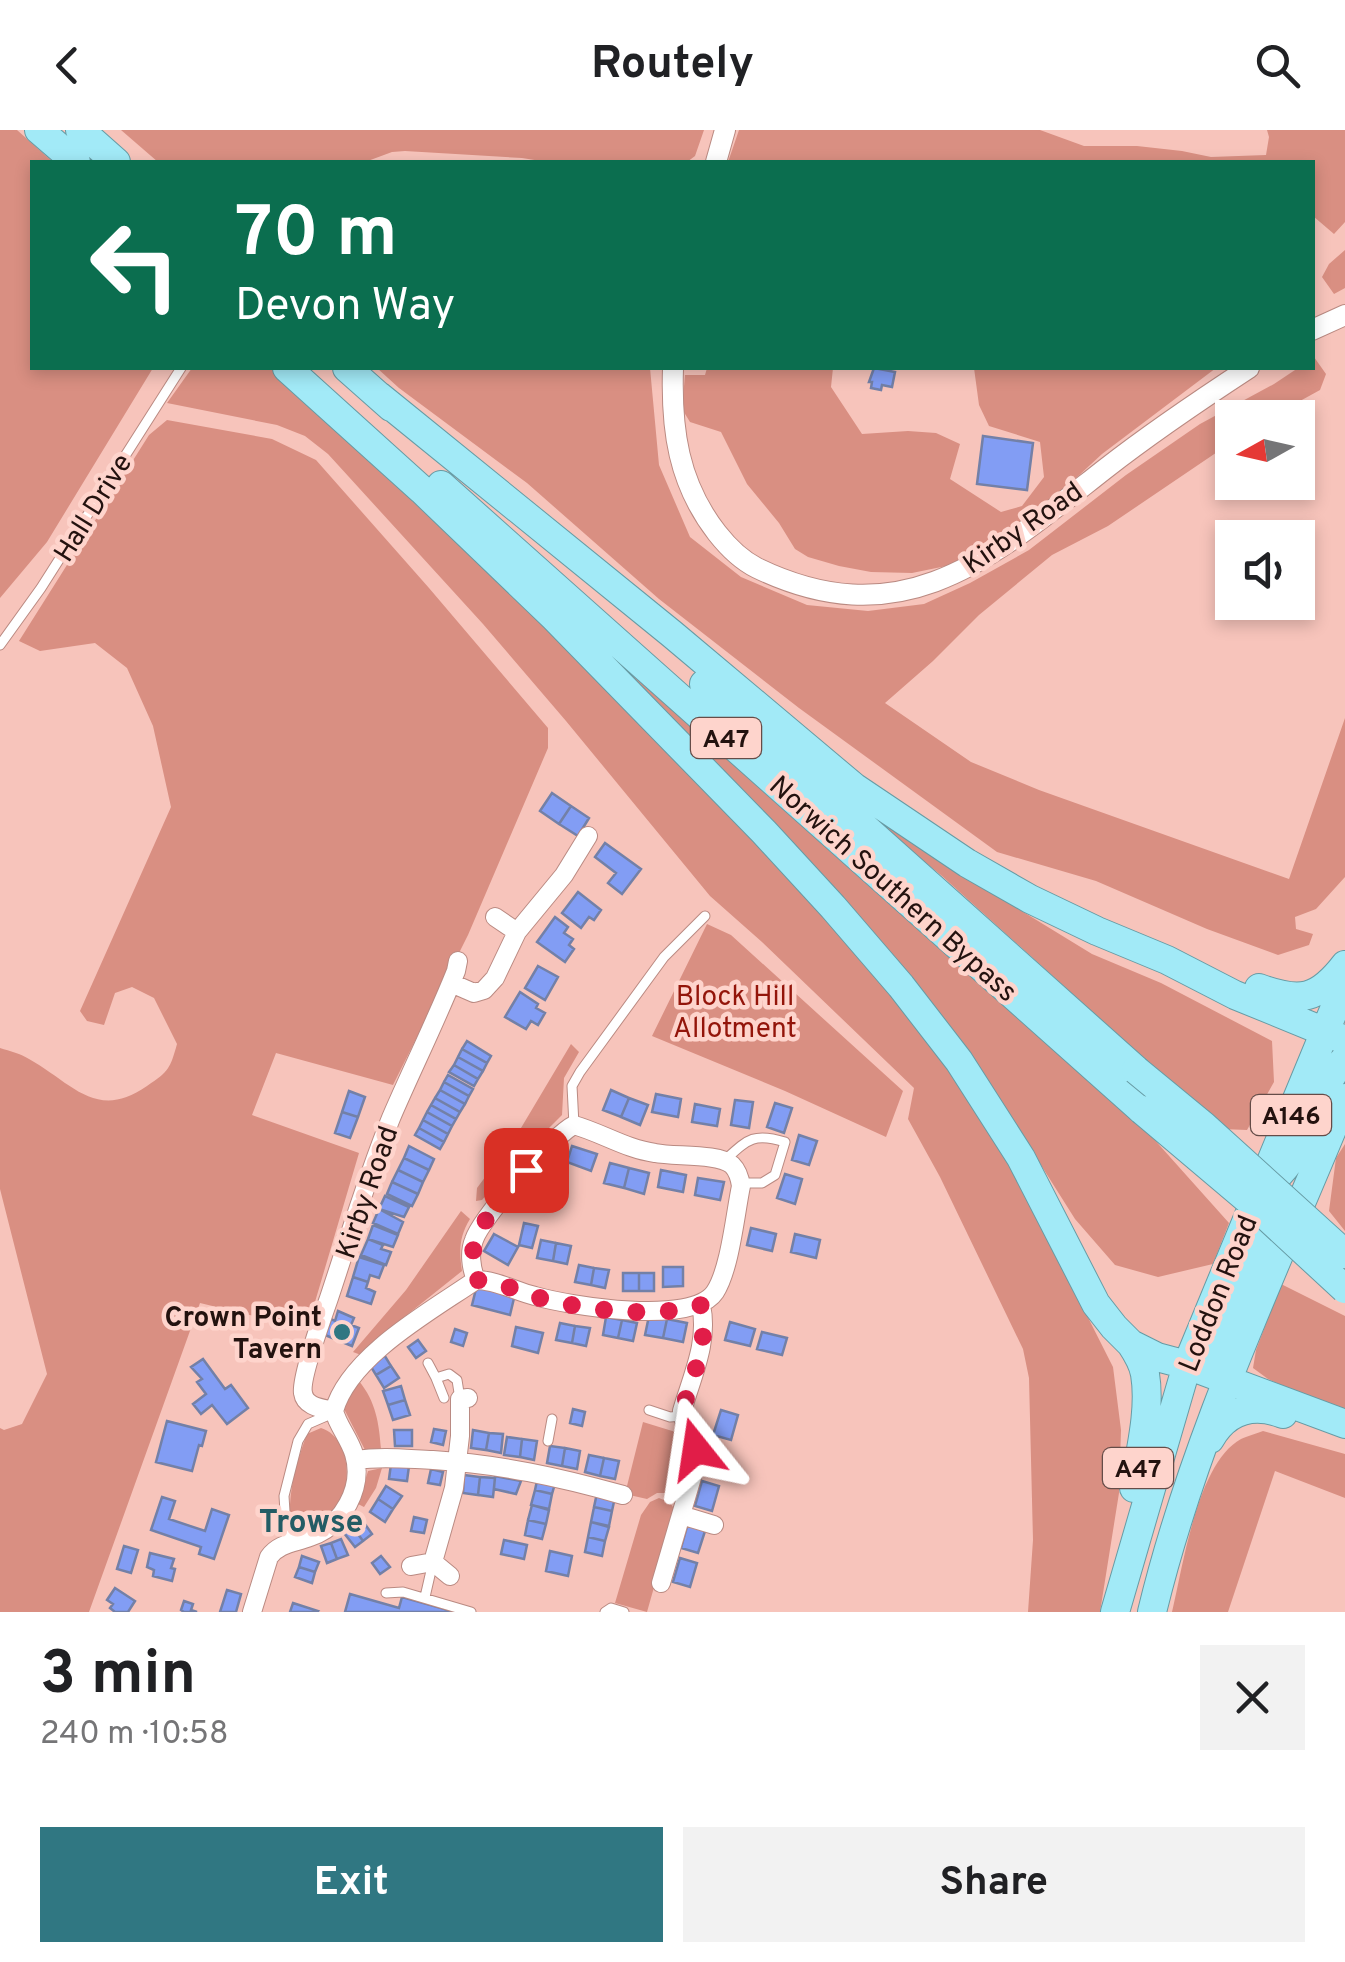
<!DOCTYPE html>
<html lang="en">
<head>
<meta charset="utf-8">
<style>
	body { margin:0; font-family:Overpass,sans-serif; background:#f2f2f2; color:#202124; height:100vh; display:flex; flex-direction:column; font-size:38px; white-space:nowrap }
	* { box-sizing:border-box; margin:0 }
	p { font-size:32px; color:#757577 }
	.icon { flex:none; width:55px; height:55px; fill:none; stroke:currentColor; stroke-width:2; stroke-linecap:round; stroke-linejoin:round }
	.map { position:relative; height:1482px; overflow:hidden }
	.panel { display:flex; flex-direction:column; background:#fff; flex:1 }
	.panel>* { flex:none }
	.banner { position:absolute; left:30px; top:30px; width:1285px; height:210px; border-radius:0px; box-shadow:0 5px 15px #0003; background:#0b6e4f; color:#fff; overflow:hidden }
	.needle { width:65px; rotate:262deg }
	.tools { position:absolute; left:1215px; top:270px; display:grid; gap:20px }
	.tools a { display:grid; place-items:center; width:100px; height:100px; border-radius:0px; background:#fff; box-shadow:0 5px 15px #0003; font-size:50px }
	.pin { position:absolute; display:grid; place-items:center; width:85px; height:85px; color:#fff; margin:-42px; border-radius:20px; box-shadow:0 5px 15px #0006 }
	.me { position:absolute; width:110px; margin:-55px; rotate:345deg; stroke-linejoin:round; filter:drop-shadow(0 0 8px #0008) }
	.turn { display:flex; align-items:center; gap:35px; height:210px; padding:0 40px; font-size:45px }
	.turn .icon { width:130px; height:130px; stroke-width:2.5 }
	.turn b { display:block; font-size:70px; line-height:85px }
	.round { display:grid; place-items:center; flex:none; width:105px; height:105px; border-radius:0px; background:#f2f2f2 }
	.summary { display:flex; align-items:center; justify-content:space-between; height:170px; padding:0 40px }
	h1 { font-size:60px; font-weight:700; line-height:75px }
	.action { display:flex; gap:20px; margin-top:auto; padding:20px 40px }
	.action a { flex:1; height:115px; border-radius:0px; background:#307782; color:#fff; font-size:40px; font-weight:700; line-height:115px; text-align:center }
	.action a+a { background:#f2f2f2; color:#202124 }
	header { display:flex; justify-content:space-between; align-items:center; height:130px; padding:0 40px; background:#fff; font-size:45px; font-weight:700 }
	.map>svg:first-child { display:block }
	.green { fill:#d98f82 }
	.building { fill:#829df4; stroke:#7380a7; stroke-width:2.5 }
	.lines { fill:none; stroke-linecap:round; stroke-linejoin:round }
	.service-casing { stroke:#ba8a82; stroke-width:11 }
	.minor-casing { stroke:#ba8a82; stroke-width:20 }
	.tertiary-casing { stroke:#ba8a82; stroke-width:22 }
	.trunk-casing { stroke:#679ba4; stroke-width:30 }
	.service { stroke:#fff; stroke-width:9 }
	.minor { stroke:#fff; stroke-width:18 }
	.tertiary { stroke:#fff; stroke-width:20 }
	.trunk { stroke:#a2eaf7; stroke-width:28 }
	.trunk-bridge-casing { stroke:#679ba4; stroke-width:30; stroke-linecap:butt }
	.trunk-bridge { stroke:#a2eaf7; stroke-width:28 }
	.route { stroke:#e11d48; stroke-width:18; stroke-dasharray:0 32.4 }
	.poi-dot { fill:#307782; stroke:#fed4cc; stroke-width:4 }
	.labels { text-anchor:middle; stroke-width:9; stroke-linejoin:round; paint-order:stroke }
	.shield { fill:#fed4cc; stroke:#654c48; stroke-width:2.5 }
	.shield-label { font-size:25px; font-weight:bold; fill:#23120f }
	.street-label { font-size:28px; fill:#23120f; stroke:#fed4cc }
	.park-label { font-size:28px; fill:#93150a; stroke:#fed4cc }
	.poi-label { font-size:28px; font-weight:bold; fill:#23120f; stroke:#fed4cc; text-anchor:end }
	.quarter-label { font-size:32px; font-weight:bold; fill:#235c65; stroke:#fed4cc }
</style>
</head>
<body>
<header><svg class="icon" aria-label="back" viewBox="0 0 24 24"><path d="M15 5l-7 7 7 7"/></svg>Routely<svg class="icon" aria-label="search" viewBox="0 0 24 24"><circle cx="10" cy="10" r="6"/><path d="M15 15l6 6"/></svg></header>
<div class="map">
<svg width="1345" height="1482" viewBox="0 0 1345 1482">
	<rect width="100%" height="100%" fill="#f7c4bb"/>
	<path class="green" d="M0,0H17L53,32H32V238H153L47,412L0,468Z
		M121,0H704L695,26L687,32H547L522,28L405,21L392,22L365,32H158Z
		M739,0H1040L1084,16H1137L1182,21L1211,27L1266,25L1269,7L1267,0H1345V92L1334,104L1313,86L1312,32H728Z
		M1345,120V158L1334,164L1322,147L1329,134Z
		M1314,227L1326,244L1320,260L1271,287L1232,288V312L1108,396L1052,425L979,485L933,531L885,573L971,632L1039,660L1289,749L1345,588V747L1316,779L1295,787L1296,799L1313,804L1309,815L1278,825L1207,799L1096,751L997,722L799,578L659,469L527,353L399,258L377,238H650L659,335L690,407L741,447L807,475L868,481L924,474L970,453L1029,420L1126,345L1200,294L1274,254L1298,238H1312Z
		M192,238H273L589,537L825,787L893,867L950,942L1013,1039L1113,1237L1121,1300L1119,1363L1100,1482H1028L1033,1410L1029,1248L1023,1219L940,1047L908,989L914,958L762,812L710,766L566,591L483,494L328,324L305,306L277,295L167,273Z
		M707,238H833L831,257L862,304L908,301L936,303L960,314L950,349L1001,382L1022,376L1044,347L1040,312L989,296L979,275L974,238H1216L1102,324L1062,361L1013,397L951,435L912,443L871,442L839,436L808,427L795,419L779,393L747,354L721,302L690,292L682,279L685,245H705Z
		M167,290L272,309L316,330L429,458L548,598V618L468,805L393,955L276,923L252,985L359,1023L307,1199L200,1173L89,1482H0V1298L4,1300L22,1294L47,1244L0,1059V918C10,921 21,924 29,929C71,952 96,992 147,956C169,941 170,939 177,914L154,868L132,857L115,863L104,895L87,891L80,881L171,677L153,596L127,538L95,513L40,521L19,511L149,305Z
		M562,480L1136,989L1229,1093L1213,1134L1158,1147L1115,1135L1075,1089L971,924L913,849L845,769L776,695Z
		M850,665L911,713L1092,824L1161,853L1272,911L1274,952L1247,1000L1222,999L942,746L883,698Z
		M707,794L731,805L903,961L886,1007L785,961L652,906Z
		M571,914L579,922L564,948L562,985L527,1020L517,1022L510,1031L508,1040L482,1070L476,1071L477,1058L518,1003Z
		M1345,1014V1101L1329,1081L1336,1028Z
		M461,1081L470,1089C459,1107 459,1121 462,1141L373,1212L361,1225L353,1222L406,1160Z
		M1281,1154L1345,1186V1283L1268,1249L1253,1238L1256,1220Z
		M359,1251C376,1272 379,1293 381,1319L365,1320L343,1277Z
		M643,1292L682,1304L668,1363H657L647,1369L625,1364Z
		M321,1298C352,1308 353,1359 335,1381C325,1395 309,1399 293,1403L290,1401C288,1363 294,1339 307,1304Z
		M1263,1301L1345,1324V1368L1275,1341L1228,1482H1172C1183,1437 1197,1333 1241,1309C1247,1306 1256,1304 1263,1301Z
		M382,1338L376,1358L364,1377L358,1374L368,1341Z
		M659,1368C667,1371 674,1374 675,1383L647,1482L615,1473L641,1385L650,1372Z"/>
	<path class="building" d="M874,238L895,242L892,257L882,255L881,260L871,258L872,252H869Z
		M983,306L1033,313L1027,360L977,354Z
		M552,663L571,676L559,694L540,681Z
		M571,676L589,688L578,706L559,694Z
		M605,713L641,739L622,764L608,753L616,743L595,727Z
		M578,762L601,780L594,790L589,787L581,798L562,783Z
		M555,787L568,797L564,803L573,809L569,815L574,819L565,832L537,812Z
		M538,836L558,847L545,870L525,858Z
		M520,862L538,874L536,878L545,883L538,895L531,891L526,899L505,887Z
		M467,911L491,926L487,933L462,919Z
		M462,919L487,933L483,941L458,927Z
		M458,927L483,941L478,949L454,935Z
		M454,935L478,949L474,956L449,942Z
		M448,945L473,959L469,966L444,952Z
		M444,952L469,966L465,974L440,960Z
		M440,960L465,974L460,982L435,968Z
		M611,960L629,968L621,987L603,980Z
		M349,961L365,967L358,987L342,982Z
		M656,964L681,969L678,987L652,982Z
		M435,968L460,982L456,989L431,975Z
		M629,968L648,975L640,995L621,987Z
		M735,970L753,972L749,998L731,995Z
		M775,973L792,978L784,1003L767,997Z
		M695,974L720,979L717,996L692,992Z
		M431,975L456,989L452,996L427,982Z
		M342,982L358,987L350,1008L335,1003Z
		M427,982L452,996L448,1004L423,990Z
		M423,990L448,1004L444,1012L419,998Z
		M419,998L444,1012L440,1019L415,1005Z
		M799,1005L817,1011L809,1035L792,1030Z
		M409,1016L434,1029L429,1040L404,1028Z
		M572,1016L597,1024L591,1041L567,1032Z
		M404,1028L429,1040L423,1052L398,1040Z
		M610,1033L629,1038L624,1058L604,1053Z
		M629,1038L649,1043L644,1064L624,1058Z
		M398,1040L423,1052L418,1064L392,1052Z
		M661,1040L686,1045L683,1062L658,1057Z
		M785,1044L802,1049L795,1074L777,1068Z
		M698,1048L724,1052L720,1070L695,1065Z
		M392,1052L418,1064L412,1076L387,1064Z
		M385,1066L409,1077L404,1087L379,1079Z
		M379,1079L403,1092L398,1104L373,1093Z
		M524,1093L538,1096L532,1118L519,1115Z
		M373,1095L398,1105L393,1117L368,1109Z
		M751,1098L776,1104L772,1121L747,1115Z
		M494,1104L518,1117L508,1135L484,1121Z
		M795,1104L820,1110L816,1128L791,1122Z
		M368,1109L383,1115L381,1119L391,1122L386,1135L361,1125Z
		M541,1110L556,1113L553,1131L537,1128Z
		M556,1113L571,1116L567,1134L553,1131Z
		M359,1127L384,1135L379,1148L370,1145L368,1152L353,1147Z
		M579,1135L594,1138L591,1155L575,1152Z
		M663,1137H683V1156L663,1157Z
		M594,1138L609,1140L605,1158L591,1155Z
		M623,1143H639V1161H623Z
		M639,1143H654V1161H639Z
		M353,1147L368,1152L366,1158L375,1162L371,1174L347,1166Z
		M477,1155L515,1164L510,1185L472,1175Z
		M338,1181L354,1188L351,1195L359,1198L352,1216L325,1205L331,1189L335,1191Z
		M649,1186L667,1189L663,1208L645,1205Z
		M606,1187L622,1190L618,1208L603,1205Z
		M667,1189L687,1193L683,1212L663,1208Z
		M622,1190L637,1193L633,1211L618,1208Z
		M730,1192L755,1199L750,1216L725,1210Z
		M560,1193L575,1196L572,1213L556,1210Z
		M575,1196L590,1198L586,1216L572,1213Z
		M516,1197L543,1203L538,1223L512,1216Z
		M455,1199L467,1203L463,1216L451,1212Z
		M762,1202L787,1208L782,1225L757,1219Z
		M418,1210L426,1221L416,1228L408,1217Z
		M383,1223L391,1236L376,1245L368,1232Z
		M203,1229L225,1259L231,1255L248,1278L227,1294L212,1275L201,1284L193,1274L206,1264L197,1252L202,1249L191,1237Z
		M391,1236L399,1248L384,1258L376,1245Z
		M401,1256L405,1270L388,1275L383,1261Z
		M405,1270L410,1285L393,1290L388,1275Z
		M573,1279L585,1282L582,1296L570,1293Z
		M721,1280L738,1285L731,1310L713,1305Z
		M167,1291L206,1301L202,1316L199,1315L192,1341L156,1332Z
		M434,1299L446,1301L443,1315L431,1312Z
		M394,1300H412V1316H395Z
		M473,1300L489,1303L486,1320L471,1318Z
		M489,1303L503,1304L501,1323L486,1320Z
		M507,1307L522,1309L520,1327L504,1325Z
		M522,1309L537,1311L534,1330L520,1327Z
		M550,1316L565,1318L562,1336L547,1333Z
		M565,1318L580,1321L577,1339L562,1336Z
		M711,1318L728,1323L721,1348L704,1343Z
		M589,1325L604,1328L600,1346L585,1342Z
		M604,1328L619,1331L615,1349L600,1346Z
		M391,1334L409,1336L407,1351L389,1349Z
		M431,1339L443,1342L440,1355L428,1353Z
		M464,1345L480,1347L478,1365L463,1363Z
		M495,1346L521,1351L516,1364L494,1359Z
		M538,1346L556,1350L552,1364L535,1360Z
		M480,1347L495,1348L493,1367L478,1365Z
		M702,1351L719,1356L712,1381L695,1376Z
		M386,1356L402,1366L393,1379L378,1369Z
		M535,1360L552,1364L549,1379L531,1375Z
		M597,1363L615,1367L612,1381L594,1377Z
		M162,1367L175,1371L169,1389L205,1401L212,1379L229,1385L214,1429L199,1424L201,1417L151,1400Z
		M378,1369L393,1379L385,1392L370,1382Z
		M532,1375L549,1380L546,1394L528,1390Z
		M594,1377L612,1381L609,1396L591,1392Z
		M414,1387L427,1390L424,1403L411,1401Z
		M362,1390L372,1404L363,1411L353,1397Z
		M528,1390L546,1394L542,1409L525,1405Z
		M591,1392L609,1397L605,1411L588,1407Z
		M688,1393L706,1398L698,1423L681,1418Z
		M353,1397L363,1411L355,1417L344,1403Z
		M588,1407L605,1411L602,1426L585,1422Z
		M341,1409L348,1425L337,1429L331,1413Z
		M504,1410L527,1415L524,1429L501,1424Z
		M331,1413L337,1429L327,1433L321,1416Z
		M124,1416L138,1420L131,1443L117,1439Z
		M550,1421L572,1426L568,1446L546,1441Z
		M150,1423L174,1429L171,1438L175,1439L172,1451L153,1446L154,1440L147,1437Z
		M302,1426L319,1432L315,1442L299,1437Z
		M381,1426L390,1437L380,1444L372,1433Z
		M680,1428L697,1433L690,1457L673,1452Z
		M299,1437L315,1442L312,1453L295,1447Z
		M115,1458L135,1471L128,1482H115L110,1478L113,1474L107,1470Z
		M227,1460L241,1464L236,1482H220Z
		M350,1464L399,1478L402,1467L455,1482H345Z
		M184,1471L193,1474L191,1480L197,1482H184L181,1480Z
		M293,1473L318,1481L317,1482H290Z"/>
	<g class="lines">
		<defs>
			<path id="service" d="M0,515L41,458L181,238
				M574,995L572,956L580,942L664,827L705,786
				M724,1031C747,1010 753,1002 785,1012L775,1045L762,1053H740
				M428,1233L436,1248L449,1244L457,1250L460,1269
				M436,1248L444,1268
				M649,1280L670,1287L682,1286
				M548,1311L552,1289
				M287,1413L284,1366L298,1311L308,1294L331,1284
				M386,1463L403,1462L471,1482
				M425,1467L433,1432
				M605,1482L611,1478L624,1482"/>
			<path id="minor" d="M495,787L517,802
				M451,853L474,863L484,860L495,848L517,802L564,745L588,706
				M334,1281C349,1226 431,1181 476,1150C496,1150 515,1161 535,1166C570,1176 693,1196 715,1162C730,1139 735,1085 741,1056C740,1049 738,1041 732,1035C718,1023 675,1027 655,1023C626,1019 602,1003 574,995C554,1005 481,1088 474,1110C469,1122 471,1138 476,1150
				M334,1281C322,1278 305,1277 303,1263C300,1249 323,1185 329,1168C349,1108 367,1047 391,988C412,939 436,891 456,841L458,831
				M356,1330C382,1326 407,1329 433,1330C499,1334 559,1347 623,1365
				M681,1385L714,1395
				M433,1432L450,1446
				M411,1436L433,1432L454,1358L460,1306V1269L468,1268
				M661,1453L698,1327C696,1311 683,1298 682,1281C692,1246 709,1212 701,1175
				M252,1482L269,1427C279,1413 295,1413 310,1407C343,1396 364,1357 354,1324C349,1308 338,1296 334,1281"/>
			<path id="tertiary" d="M716,32L725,0
				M1312,200L1345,185
				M673,238C671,299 678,353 717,403C728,417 741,430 757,438C904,509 994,426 1105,339C1151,303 1200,270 1249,238"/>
			<path id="trunk" d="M39,0L76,32
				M80,0L116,32
				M287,238L422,360L555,488L764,702L833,777L901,856L959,931L1021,1028L1096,1174L1114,1197L1131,1214L1157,1227L1187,1235L1345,1294
				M347,238L391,277
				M379,266L672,504L854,657L967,733L1030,769L1097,801L1167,830L1235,865L1345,910
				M441,355L1142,980
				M704,554L1136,940
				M1259,858C1300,873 1318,870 1345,835
				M1280,1043C1311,1011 1315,958 1345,929
				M1131,1214C1137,1223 1143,1233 1145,1244C1151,1280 1140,1322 1134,1358
				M1189,1235L1204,1229L1217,1215L1266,1102L1283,1074
				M1210,1309C1226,1281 1252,1272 1283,1284
				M1115,1482L1187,1235L1345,853
				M1152,1482C1195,1304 1276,1137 1345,968"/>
		</defs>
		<use href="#service" class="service-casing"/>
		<use href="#minor" class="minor-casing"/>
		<use href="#tertiary" class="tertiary-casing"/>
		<use href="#trunk" class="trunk-casing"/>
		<use href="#service" class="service"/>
		<use href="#minor" class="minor"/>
		<use href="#tertiary" class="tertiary"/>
		<use href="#trunk" class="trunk"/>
		<defs>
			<path id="trunk-bridge" d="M1136,940L1204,996L1345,1124
				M1142,980L1252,1073L1345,1159"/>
		</defs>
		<use href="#trunk-bridge" class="trunk-bridge-casing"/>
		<use href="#trunk-bridge" class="trunk-bridge"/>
	</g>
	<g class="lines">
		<path class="route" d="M526,1040C501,1072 460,1106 476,1150C497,1150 516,1161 536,1167C583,1180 655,1189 701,1175C710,1212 692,1246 682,1282V1289L696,1319"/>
	</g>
	<circle class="poi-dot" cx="342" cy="1202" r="10"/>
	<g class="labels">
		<g class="shield">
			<rect x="691" y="588" width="70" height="40" rx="8"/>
			<rect x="1251" y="965" width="80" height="40" rx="8"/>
			<rect x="1103" y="1318" width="70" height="40" rx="8"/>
		</g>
		<g class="shield-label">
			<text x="726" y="617">A47</text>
			<text x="1291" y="994">A146</text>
			<text x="1138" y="1347">A47</text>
		</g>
		<g class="street-label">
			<text transform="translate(92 377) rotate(-58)" y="10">Hall Drive</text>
			<text transform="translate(1022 397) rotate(-35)" y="10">Kirby Road</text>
			<text transform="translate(894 758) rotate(42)" y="10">Norwich Southern Bypass</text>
			<text transform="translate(366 1062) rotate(-71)" y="10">Kirby Road</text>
			<text transform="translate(1217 1163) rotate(-68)" y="10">Loddon Road</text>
		</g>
		<g class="park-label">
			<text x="735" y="875">Block Hill<tspan x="735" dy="32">Allotment</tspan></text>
		</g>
		<g class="poi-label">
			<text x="322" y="1196">Crown Point<tspan x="322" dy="32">Tavern</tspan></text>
		</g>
		<g class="quarter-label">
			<text x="311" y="1402">Trowse</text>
		</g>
	</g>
</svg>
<div class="tools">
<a><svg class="needle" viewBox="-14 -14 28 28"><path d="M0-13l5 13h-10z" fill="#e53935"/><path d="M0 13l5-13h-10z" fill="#757577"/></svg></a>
<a><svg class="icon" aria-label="sound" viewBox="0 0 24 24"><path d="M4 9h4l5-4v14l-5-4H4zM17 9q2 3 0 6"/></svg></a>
</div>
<div class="pin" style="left:526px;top:1040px;background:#d93025"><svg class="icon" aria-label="arrive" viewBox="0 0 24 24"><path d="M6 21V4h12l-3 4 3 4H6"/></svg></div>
<svg class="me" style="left:696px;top:1319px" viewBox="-20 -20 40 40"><path d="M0-17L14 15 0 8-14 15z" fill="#e11d48" stroke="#fff" stroke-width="4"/></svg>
<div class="banner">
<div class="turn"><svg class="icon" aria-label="left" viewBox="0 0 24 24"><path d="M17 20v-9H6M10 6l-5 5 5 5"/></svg><div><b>70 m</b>Devon Way</div></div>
</div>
</div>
<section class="panel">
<div class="summary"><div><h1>3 min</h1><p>240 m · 10:58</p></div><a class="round"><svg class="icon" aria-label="close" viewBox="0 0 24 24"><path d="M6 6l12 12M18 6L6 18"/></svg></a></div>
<div class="action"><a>Exit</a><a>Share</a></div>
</section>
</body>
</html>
